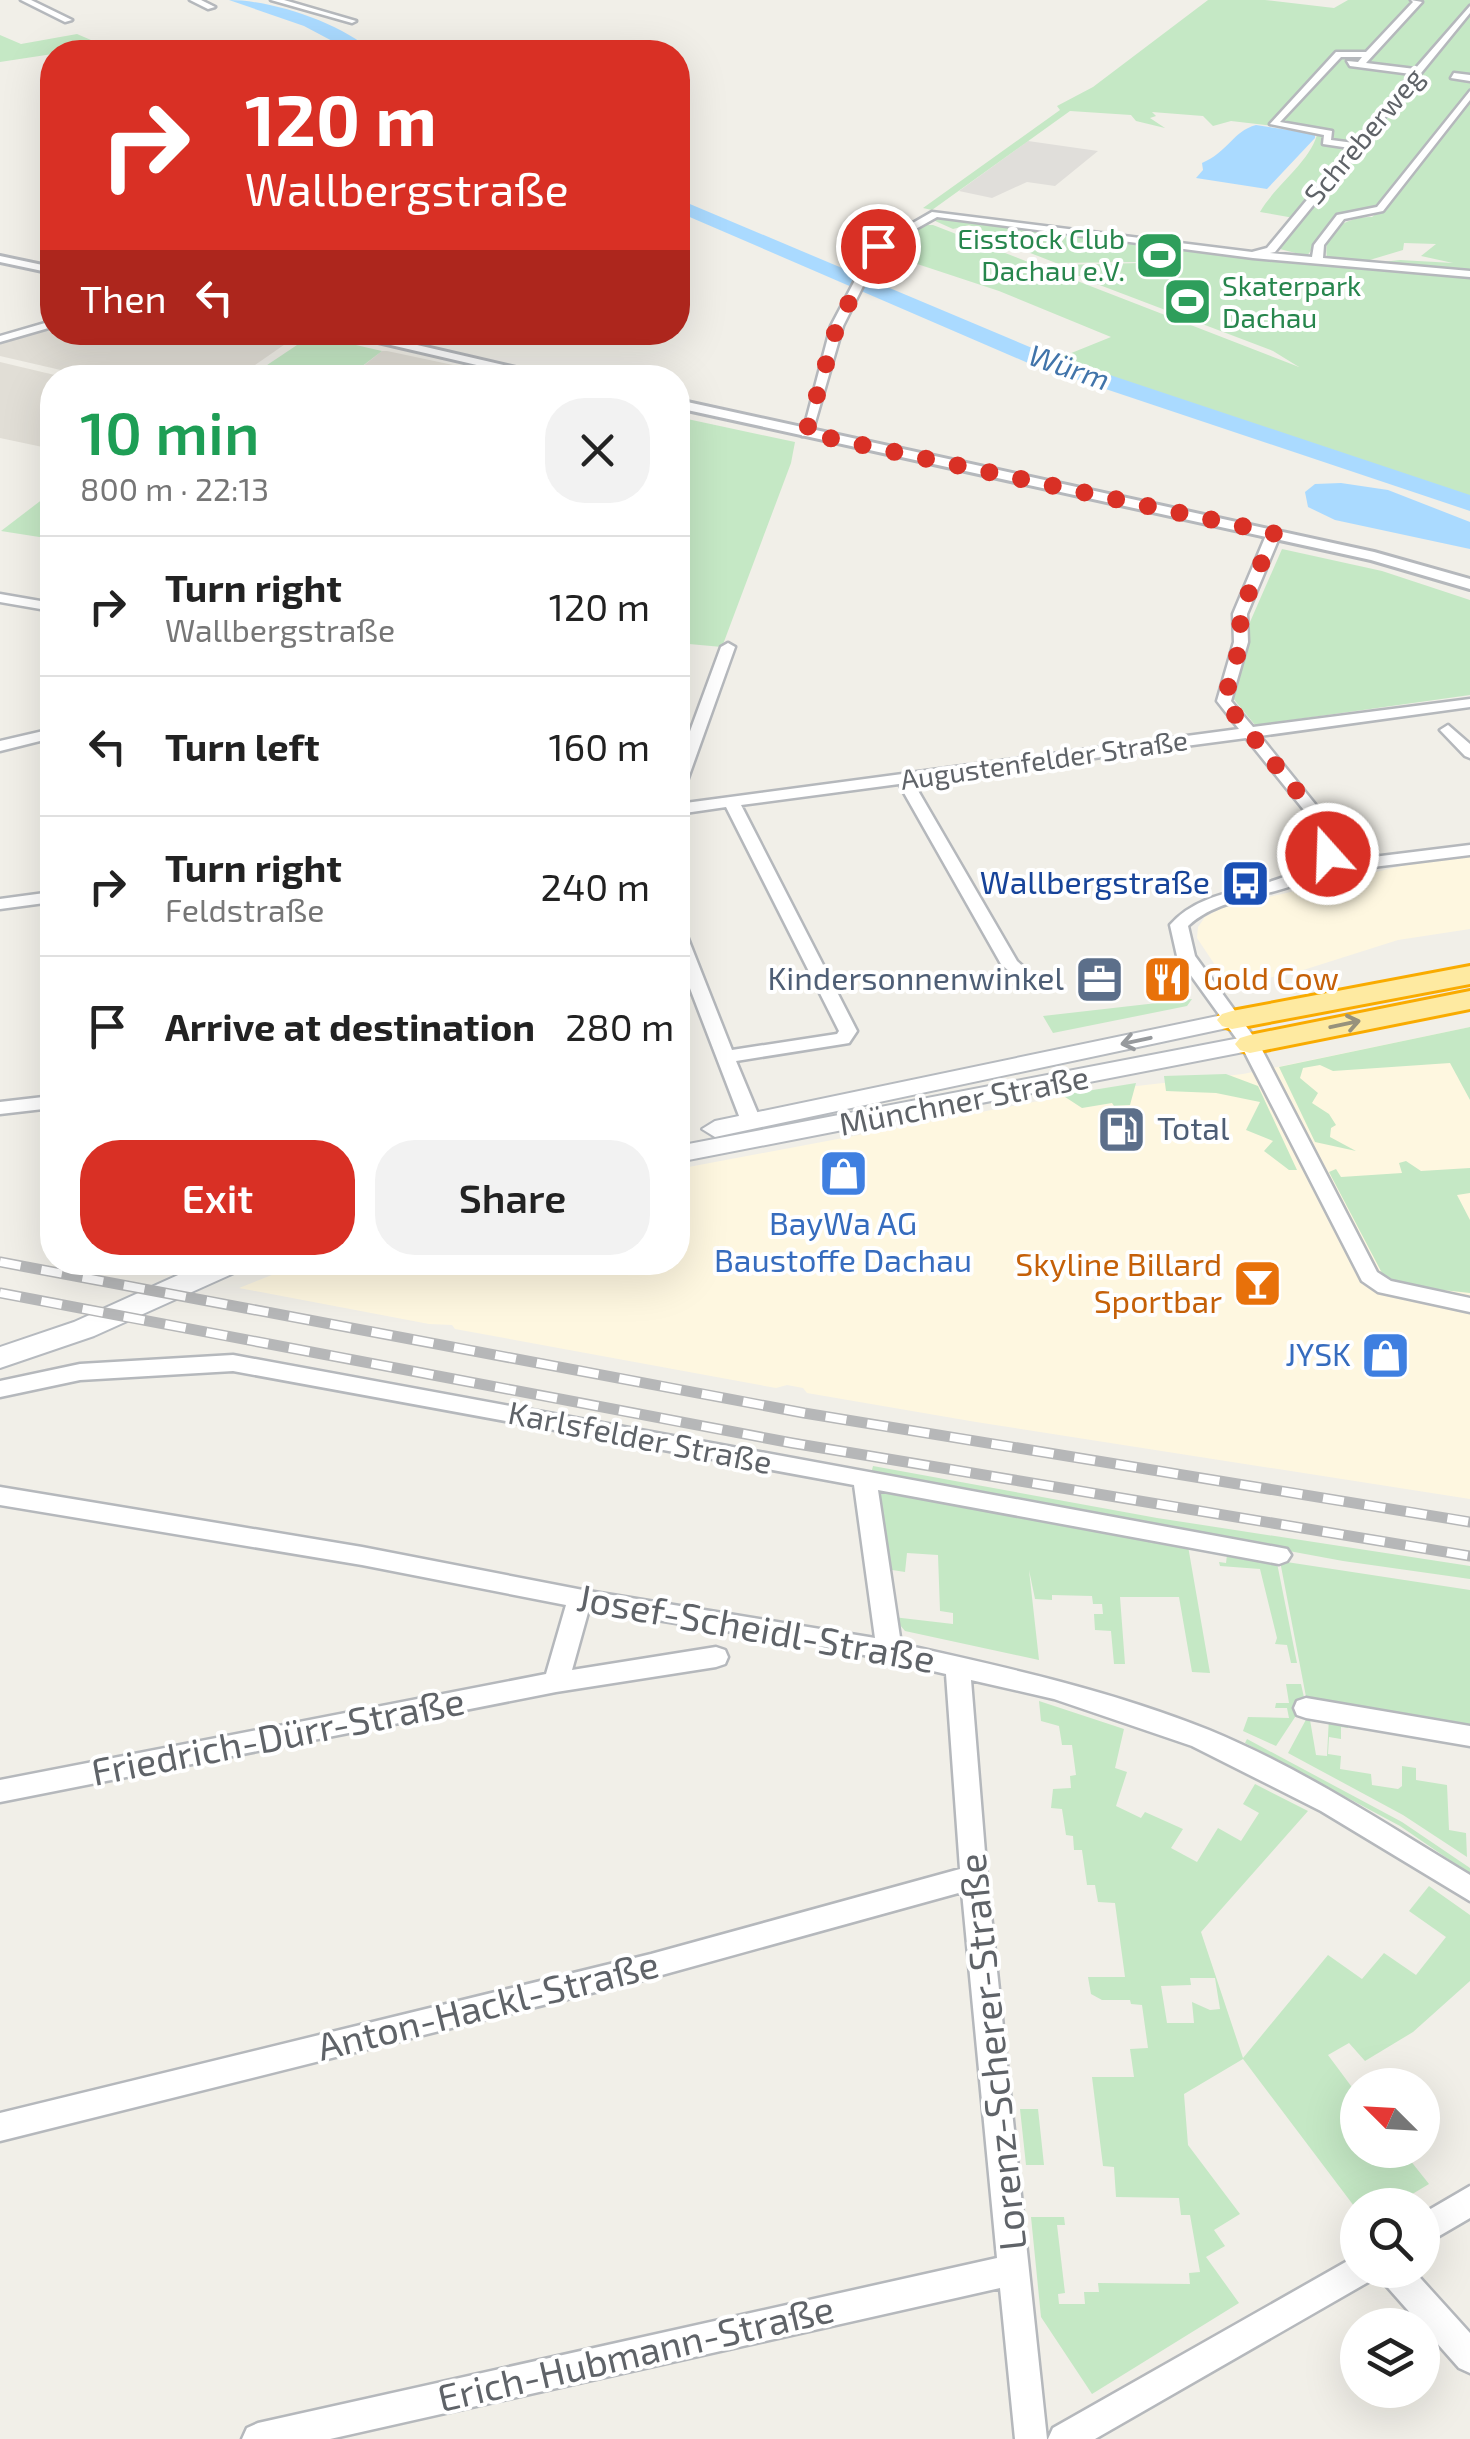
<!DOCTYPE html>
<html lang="en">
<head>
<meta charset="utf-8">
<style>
	body { margin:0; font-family:"Exo 2",sans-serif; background:#f2f2f2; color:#222; height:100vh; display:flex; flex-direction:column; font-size:38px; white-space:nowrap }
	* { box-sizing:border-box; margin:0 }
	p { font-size:32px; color:#767676 }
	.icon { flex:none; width:55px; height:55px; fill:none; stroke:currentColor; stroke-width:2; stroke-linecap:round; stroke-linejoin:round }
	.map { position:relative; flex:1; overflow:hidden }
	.details { position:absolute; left:40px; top:365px; width:650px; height:910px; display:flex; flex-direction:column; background:#fff; border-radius:40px; box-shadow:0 10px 40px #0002 }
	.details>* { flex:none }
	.banner { position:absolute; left:40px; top:40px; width:650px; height:305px; border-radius:40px; box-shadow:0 10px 40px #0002; background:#d93025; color:#fff; overflow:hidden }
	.needle { width:65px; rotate:294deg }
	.fabs { position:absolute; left:1340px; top:2068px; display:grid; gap:20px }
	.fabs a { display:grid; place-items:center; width:100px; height:100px; border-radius:50%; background:#fff; box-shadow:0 10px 40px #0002; font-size:50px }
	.pin { position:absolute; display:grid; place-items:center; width:85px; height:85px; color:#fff; margin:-42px; border:5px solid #fff; border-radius:50%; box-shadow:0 2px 10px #0007 }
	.me { position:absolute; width:110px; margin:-55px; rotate:340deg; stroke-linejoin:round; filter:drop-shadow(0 0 8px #0008) }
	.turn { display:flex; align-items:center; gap:35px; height:210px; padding:0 40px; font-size:45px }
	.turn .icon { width:130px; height:130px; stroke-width:2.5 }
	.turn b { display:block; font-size:70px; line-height:85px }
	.then { display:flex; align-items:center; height:95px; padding:0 40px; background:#0003; gap:20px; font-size:38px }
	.round { display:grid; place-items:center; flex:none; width:105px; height:105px; border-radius:40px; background:#f2f2f2 }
	.summary { display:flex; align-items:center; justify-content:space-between; height:170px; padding:0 40px }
	h1 { font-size:60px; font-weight:600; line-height:75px; color:#1e9e55 }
	.button { display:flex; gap:20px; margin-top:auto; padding:20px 40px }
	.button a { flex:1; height:115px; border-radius:40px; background:#d93025; color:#fff; font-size:40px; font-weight:600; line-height:115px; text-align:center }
	.button a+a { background:#f2f2f2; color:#222 }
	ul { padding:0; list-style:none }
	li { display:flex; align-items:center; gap:30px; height:140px; padding:0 40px; border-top:2px solid #e0e0e0 }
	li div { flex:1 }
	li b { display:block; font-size:38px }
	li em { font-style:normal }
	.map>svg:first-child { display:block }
	.commercial { fill:#fef7e0 }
	.industrial { fill:#e0deda }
	.education { fill:#e1ded6 }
	.green { fill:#c5e8c5; fill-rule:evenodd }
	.water { fill:#aadaff }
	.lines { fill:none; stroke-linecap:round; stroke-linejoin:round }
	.river { fill:#aadaff; fill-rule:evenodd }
	.minor-casing { stroke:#b5b8bc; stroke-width:5 }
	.tertiary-casing { stroke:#b5b8bc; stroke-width:6 }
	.secondary-casing { stroke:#b6babf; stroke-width:4 }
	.trunk-casing { stroke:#f9ab00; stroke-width:6 }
	.minor { fill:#fff; fill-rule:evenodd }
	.tertiary { fill:#fff; fill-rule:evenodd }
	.secondary { fill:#fff; fill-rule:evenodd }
	.trunk { fill:#feeaa1; fill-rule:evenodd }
	.rail-casing { stroke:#b6b7b8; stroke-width:11 }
	.rail { stroke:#fff; stroke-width:8; stroke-dasharray:21; stroke-linecap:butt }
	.oneway { stroke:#97927c }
	.oneway2 { stroke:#979a9d }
	.route { stroke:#d93025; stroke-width:18; stroke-dasharray:0 32.4 }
	.labels { text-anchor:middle; stroke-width:8; stroke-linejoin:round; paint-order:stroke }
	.far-street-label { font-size:28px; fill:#5f6368; stroke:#fff }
	.far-leisure-label { font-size:28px; fill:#27864d; stroke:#fff; text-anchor:end }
	.far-water-label { font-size:30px; font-style:italic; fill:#4174aa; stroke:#fff }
	.transit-label { font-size:32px; fill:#164399; stroke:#fff; text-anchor:end }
	.service-label { font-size:32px; fill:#4e5e75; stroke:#fff; text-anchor:end }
	.food-label { font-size:32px; fill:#c56008; stroke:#fff; text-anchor:start }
	.street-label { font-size:32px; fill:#5f6368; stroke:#fff }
	.shop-label { font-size:32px; fill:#366cbe; stroke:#fff }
	.near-street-label { font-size:38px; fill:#5f6368; stroke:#fff }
</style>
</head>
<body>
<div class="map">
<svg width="1470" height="2439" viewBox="0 0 1470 2439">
	<rect width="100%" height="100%" fill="#f1efe8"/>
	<path class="commercial" d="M1470,850V929L1398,940L1297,972L1229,986L1197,938L1198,927L1205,917L1222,908Z
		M1470,1027V1499L976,1422L807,1393L803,1388L787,1385L776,1388L455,1329L452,1325L429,1324L239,1288L302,1263L678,1262V1169L1092,1091L1243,1074Z"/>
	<path class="industrial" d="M1028,141L1098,151L1055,186L1027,182L992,198L959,191Z"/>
	<path class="education" d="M52,328V332L301,333L238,377H91L0,356V344Z
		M382,351H387L510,377L348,378Z
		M0,362L63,377L52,378V449L0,438Z"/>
	<path class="green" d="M1208,0H1265L1334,8L1348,0H1470V272L1374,263L1400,260L1453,263L1421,256L1436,244L1404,243L1403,250L1363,262L1327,257C1322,230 1349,216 1372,217L1383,209L1337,214L1307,256L1276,248L1294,218L1260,212C1275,185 1312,161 1318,131L1231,121L1213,126L1203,116L1152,112L1156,116L1150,118L1165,128L1136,121L1131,115L1070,111L932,210L923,208L1060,110L1057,106L1093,87Z
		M77,34L105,46L0,62V35L21,44Z
		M943,216L1230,255L1470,276V499L1054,360L1111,337L999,291L887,254L885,246L920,225H933L1299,367L1273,351L1089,281L1093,280C1081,275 1069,275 1056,269L1061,265L1140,263L1166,258L1172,249L1154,246L1147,254L1155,257L1137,262L1056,263L1015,247L993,244L1007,240L969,225L953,229L933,220Z
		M312,335L382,351L348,377H249Z
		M678,417L795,442L791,463L722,647L678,643Z
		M52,492V539L1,531Z
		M1282,549L1382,571L1470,600V695L1255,725L1232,697L1249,643L1250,622Z
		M1192,999L1187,1006L1053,1033L1043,1016Z
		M1470,1027V1100L1450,1063L1333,1071L1320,1065L1303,1068L1300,1078L1318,1093L1312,1103L1329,1114L1336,1125L1331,1128L1330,1137L1356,1151L1315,1142L1279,1067Z
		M1226,1074L1258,1086L1297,1170H1289L1264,1151L1273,1141L1246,1130L1260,1102L1216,1093L1166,1091L1164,1076Z
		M1136,1083L1130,1105L1114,1106L1112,1103L1082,1108L1062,1095Z
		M1406,1161L1421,1171L1470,1168V1193L1457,1195L1470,1220V1293L1406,1286L1383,1275L1329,1172L1336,1169L1341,1177L1402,1173L1399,1163Z
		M873,1466L1157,1518L1470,1566V1579L1343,1561L871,1474Z
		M875,1491L1188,1546L1210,1673L1192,1672L1179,1597H1120L1125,1664H1114L1111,1631L1095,1630L1094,1614H1103L1102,1604H1093L1092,1596L1052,1595V1600L1035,1599L1029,1570L1039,1660L905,1631L893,1617L953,1624V1613L940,1611L938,1555L907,1553L905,1572L886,1569Z
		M1227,1555L1277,1563L1297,1663H1291L1287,1645L1275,1644L1277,1638L1260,1569L1220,1566L1219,1562L1226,1563Z
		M1280,1561L1470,1590V1729L1307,1702Z
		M1286,1684H1301L1305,1702L1276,1746L1243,1731L1248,1717L1289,1718L1287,1708H1275L1276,1703H1289Z
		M1039,1701L1124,1729L1115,1768L1127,1772L1116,1806L1141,1818L1145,1812L1183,1829L1171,1848L1197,1862L1218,1828L1241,1841L1259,1813L1243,1804L1255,1784L1308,1811L1201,1932L1243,2058L1328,1955L1362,1979L1384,1953L1416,1975L1446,1937L1409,1911L1429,1886L1470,1915V1981L1413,2032L1365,2061L1349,2043L1328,2055L1357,2094L1358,2150H1402L1429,2184L1394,2205H1358L1357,2210L1243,2059L1184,2094L1188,2145L1240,2214L1214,2230L1225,2246L1206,2257L1239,2303L1092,2394L1041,2317L1031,2217H1064L1065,2225H1057L1065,2293L1058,2294L1059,2304H1085L1084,2292H1099L1098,2283L1190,2284L1189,2273L1200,2272L1190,2215H1181L1179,2198L1116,2197L1114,2167L1103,2166L1092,2077H1134L1130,2049L1148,2048L1142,2005L1131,2004L1130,2000H1102L1091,1994L1088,1977H1125L1115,1903L1098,1902L1095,1885H1087L1082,1850H1074L1073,1836L1066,1835L1062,1809L1051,1808L1053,1789L1071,1788L1070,1776L1076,1775L1072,1745H1062L1059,1726L1041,1721ZM1190,1978H1215L1220,2009L1210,2010L1192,2002L1194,2023H1167L1161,1986L1191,1985Z
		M1309,1714L1316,1755L1327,1756L1329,1717L1348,1721V1728L1341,1727V1739L1329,1737L1328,1754L1341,1756L1340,1769L1371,1774L1372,1785L1398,1789L1402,1786V1766L1416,1768V1780L1447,1785L1449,1830L1466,1833L1467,1857L1403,1815L1288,1753Z
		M1247,1739L1402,1822L1470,1868V1874L1400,1826L1245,1743Z
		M1020,2109H1038L1044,2165H1026Z"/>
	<path class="water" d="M1256,125L1315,134V138L1267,189L1196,178L1203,170L1202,163C1228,152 1233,131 1256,125Z
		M1341,483L1388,490L1470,522V549L1335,520L1308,507L1305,492L1315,484Z"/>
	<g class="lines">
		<path class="river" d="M229,0C272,0 341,23 373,52H353L304,26Z
			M678,199L1044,353L1470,495V511L1028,363L678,212Z"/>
		<defs>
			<path id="minor" d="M21,0H31L72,20L65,22Z
				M190,0H201L215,7L208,9Z
				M271,0H284L356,21L352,23Z
				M1411,0L1422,2L1366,63L1415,69L1470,6V13L1275,252L1270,253L1312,257L1314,245L1337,215L1377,207L1470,91V100L1383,211L1344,219L1324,245L1323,258L1470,271V277L1253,258L937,217L882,248L843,326L812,433L802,436L831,326L873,246L932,212L1252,252L1267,248L1350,148L1323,144L1324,135L1270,124L1336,52H1366L1413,2ZM1341,57H1362L1358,62L1347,61L1350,66L1411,74L1354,143L1331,140L1332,131L1280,122Z
				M1454,73L1470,75V81L1451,78Z
				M52,321V327L0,342V336Z
				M1274,529L1281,533L1247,614L1248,642L1231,701L1253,727L1470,699V707L1260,736L1336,830V851L1373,857L1470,845V855L1373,867L1332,860C1295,902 1229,888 1188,926L1195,956L1259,1044L1377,1272L1391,1281L1470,1298V1312L1378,1292L1362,1281L1241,1045L1177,956L1170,925C1210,879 1281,897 1320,853V830L1246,738L913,782L1017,961L1028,971L1021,984L1015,985L1006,980L1010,972L1001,964L899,784L741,805L857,1031L849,1043L843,1044L736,1061L761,1121L758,1125L751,1127L741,1121L678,957V931L687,936L732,1050L837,1034L839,1031L726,807L678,814V804L1239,729L1217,701L1234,642L1233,614L1267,533Z
				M0,594L52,603V611L0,602Z
				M728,643L735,647L686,784L678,789V764L721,647Z
				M1448,725L1470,744V758L1465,756L1440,730Z
				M52,729V738L0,751V741Z
				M52,892V902L0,909V899Z
				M52,1096V1108L0,1114V1102Z
				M233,1355L1287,1549L1291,1555L1287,1561L1279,1564L878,1490L901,1644C1004,1667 1110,1690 1209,1730C1301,1768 1386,1824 1470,1875V1901L1321,1811L1192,1746L1054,1699L971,1680L987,1877L1047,2439H1015L1000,2288L330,2439H242L247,2428L258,2423L997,2258L962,1892L651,1978L0,2141V2113L651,1954L960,1869L946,1674L838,1649L589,1609L572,1670L716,1647L725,1650L728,1657L725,1664L716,1667L556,1692L0,1802V1780L546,1674L566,1605L362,1565L0,1505V1487L362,1547L588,1591L875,1638L854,1485L233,1371L80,1380L0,1397V1381L80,1364Z
				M1306,1698L1470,1726V1746L1306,1718L1297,1715L1294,1708L1297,1701Z
				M1470,2186V2218L1422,2246V2214Z
				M1358,2255V2270H1374L1370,2281L1095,2439H1048L1053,2428Z
				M1378,2270H1413L1470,2333V2373L1459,2368L1382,2281Z"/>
			<path id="tertiary" d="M0,256L52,267V273L0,262Z
				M335,332H361L559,378H533Z
				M678,400L1374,552L1470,579V589L1371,560L678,408Z"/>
			<path id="secondary" d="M1232,1013L1244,1020L1241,1025L715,1137L702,1129L715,1121Z
				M1250,1036L1263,1044L1259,1049L678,1162V1146Z
				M207,1262H247L243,1269L94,1336L0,1368V1347L74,1322Z"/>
			<path id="trunk" d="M1470,966V984L1232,1029L1222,1026L1217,1020L1222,1014L1232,1011Z
				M1470,991V1009L1250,1053L1240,1050L1235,1044L1240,1038L1250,1035Z"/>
		</defs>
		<use href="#minor" class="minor-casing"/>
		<use href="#tertiary" class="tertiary-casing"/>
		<use href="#secondary" class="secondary-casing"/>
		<use href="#trunk" class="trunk-casing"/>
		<use href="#minor" class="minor"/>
		<use href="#tertiary" class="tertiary"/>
		<use href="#secondary" class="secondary"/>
		<use href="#trunk" class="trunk"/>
		<defs>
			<path id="rail" d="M0,1262L804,1413L1470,1522
				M0,1293L792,1443L1470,1556"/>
		</defs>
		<use href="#rail" class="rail-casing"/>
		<use href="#rail" class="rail"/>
	</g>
	<defs><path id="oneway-shaft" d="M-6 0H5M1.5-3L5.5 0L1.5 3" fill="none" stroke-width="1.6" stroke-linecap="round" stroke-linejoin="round" transform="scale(2.5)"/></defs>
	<use class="oneway" href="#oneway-shaft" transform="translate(1345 1024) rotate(-12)"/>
	<use class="oneway2" href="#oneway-shaft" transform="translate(1136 1041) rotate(168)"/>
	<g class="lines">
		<path class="route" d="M878,246L837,326L806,433L1274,533L1240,614L1241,642L1224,701L1328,830V854"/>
	</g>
	<defs>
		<symbol id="stadium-square" viewBox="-11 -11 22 22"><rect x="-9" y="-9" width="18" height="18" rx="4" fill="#2e9e5b" stroke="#fff"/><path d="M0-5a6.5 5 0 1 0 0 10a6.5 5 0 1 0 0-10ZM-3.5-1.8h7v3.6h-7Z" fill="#fff"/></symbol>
		<symbol id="bus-square" viewBox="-11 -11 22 22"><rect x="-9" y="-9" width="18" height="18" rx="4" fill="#1a4fb4" stroke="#fff"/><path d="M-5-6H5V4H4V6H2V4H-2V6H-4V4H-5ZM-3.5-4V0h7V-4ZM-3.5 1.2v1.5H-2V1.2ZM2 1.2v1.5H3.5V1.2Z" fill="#fff"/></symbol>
		<symbol id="office-square" viewBox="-11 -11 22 22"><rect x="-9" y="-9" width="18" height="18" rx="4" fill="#5c6f8a" stroke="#fff"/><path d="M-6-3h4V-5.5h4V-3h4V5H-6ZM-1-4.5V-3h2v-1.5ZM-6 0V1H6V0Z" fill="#fff"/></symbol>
		<symbol id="restaurant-square" viewBox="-11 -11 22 22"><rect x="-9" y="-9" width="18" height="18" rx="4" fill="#e8710a" stroke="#fff"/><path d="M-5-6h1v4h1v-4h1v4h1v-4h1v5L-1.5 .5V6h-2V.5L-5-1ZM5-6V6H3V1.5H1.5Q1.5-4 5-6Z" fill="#fff"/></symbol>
		<symbol id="fuel-square" viewBox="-11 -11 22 22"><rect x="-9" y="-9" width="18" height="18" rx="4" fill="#5c6f8a" stroke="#fff"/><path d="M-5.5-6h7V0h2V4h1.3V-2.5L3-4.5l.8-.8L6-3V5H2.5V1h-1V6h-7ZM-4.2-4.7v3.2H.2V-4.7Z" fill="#fff"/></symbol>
		<symbol id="shop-square" viewBox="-11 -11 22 22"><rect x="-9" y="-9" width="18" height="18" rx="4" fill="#3f7fe0" stroke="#fff"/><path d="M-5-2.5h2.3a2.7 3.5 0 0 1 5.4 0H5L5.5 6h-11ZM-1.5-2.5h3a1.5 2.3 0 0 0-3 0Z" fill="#fff"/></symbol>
		<symbol id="bar-square" viewBox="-11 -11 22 22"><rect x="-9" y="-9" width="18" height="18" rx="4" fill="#e8710a" stroke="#fff"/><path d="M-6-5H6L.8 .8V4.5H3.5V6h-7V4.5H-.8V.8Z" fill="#fff"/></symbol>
	</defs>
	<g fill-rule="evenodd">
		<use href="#stadium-square" x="1132" y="228" width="55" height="55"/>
		<use href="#stadium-square" x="1160" y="274" width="55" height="55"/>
		<use href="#bus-square" x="1218" y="856" width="55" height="55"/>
		<use href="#office-square" x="1072" y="952" width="55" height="55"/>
		<use href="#restaurant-square" x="1140" y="952" width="55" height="55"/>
		<use href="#fuel-square" x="1094" y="1102" width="55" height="55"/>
		<use href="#shop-square" x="816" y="1146" width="55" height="55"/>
		<use href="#bar-square" x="1230" y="1256" width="55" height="55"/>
		<use href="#shop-square" x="1358" y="1328" width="55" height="55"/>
	</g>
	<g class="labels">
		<g class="far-street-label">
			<text transform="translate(1364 136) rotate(-50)" y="10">Schreberweg</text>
			<text transform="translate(1044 760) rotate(-8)" y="10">Augustenfelder Straße</text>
		</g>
		<g class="far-leisure-label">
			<text x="1125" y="249">Eisstock Club<tspan x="1125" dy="32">Dachau e.V.</tspan></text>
			<text x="1222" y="296" text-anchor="start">Skaterpark<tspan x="1222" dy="32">Dachau</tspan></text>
		</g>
		<g class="far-water-label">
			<text transform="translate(1069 368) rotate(19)" y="10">Würm</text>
		</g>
		<g class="transit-label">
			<text x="1210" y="894">Wallbergstraße</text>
		</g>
		<g class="service-label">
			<text x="1064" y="990">Kindersonnenwinkel</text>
			<text x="1157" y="1140" text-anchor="start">Total</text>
		</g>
		<g class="food-label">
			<text x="1203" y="990">Gold Cow</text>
			<text x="1222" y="1276" text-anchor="end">Skyline Billard<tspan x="1222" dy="37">Sportbar</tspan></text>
		</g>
		<g class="street-label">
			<text transform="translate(964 1101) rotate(-11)" y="11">Münchner Straße</text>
			<text transform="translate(640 1438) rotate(11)" y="11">Karlsfelder Straße</text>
		</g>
		<g class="shop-label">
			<text x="843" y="1235">BayWa AG<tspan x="843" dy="37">Baustoffe Dachau</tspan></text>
			<text x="1351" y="1366" text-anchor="end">JYSK</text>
		</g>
		<g class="near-street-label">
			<text transform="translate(756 1629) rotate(10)" y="13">Josef-Scheidl-Straße</text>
			<text transform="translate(278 1737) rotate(-11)" y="13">Friedrich-Dürr-Straße</text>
			<text transform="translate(488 2006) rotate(-14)" y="13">Anton-Hackl-Straße</text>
			<text transform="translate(993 2052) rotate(-96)" y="13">Lorenz-Scherer-Straße</text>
			<text transform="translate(636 2354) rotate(-13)" y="13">Erich-Hubmann-Straße</text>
		</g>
	</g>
</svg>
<div class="fabs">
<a><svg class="needle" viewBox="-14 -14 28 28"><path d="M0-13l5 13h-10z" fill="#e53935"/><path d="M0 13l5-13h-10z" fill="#767676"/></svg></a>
<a><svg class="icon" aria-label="search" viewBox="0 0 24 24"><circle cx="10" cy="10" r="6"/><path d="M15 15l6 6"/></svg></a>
<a><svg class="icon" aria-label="layers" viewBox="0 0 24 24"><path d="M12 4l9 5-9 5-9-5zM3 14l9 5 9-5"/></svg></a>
</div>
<div class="pin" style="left:878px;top:246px;background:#d93025"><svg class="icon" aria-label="arrive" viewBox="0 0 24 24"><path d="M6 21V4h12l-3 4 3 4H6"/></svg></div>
<svg class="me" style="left:1328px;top:854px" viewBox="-20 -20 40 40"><circle r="17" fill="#d93025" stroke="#fff" stroke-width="3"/><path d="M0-11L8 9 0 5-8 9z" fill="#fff"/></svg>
<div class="banner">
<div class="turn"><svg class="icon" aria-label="right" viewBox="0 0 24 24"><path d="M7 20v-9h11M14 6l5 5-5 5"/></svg><div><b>120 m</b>Wallbergstraße</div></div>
<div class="then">Then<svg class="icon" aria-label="left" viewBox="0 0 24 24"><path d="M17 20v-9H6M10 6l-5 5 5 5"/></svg></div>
</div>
<section class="details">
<div class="summary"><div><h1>10 min</h1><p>800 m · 22:13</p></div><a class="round"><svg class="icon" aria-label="close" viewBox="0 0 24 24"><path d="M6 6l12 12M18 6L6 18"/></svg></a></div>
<ul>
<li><svg class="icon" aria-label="right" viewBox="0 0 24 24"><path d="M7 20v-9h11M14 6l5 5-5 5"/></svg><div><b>Turn right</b><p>Wallbergstraße</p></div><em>120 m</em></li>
<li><svg class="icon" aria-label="left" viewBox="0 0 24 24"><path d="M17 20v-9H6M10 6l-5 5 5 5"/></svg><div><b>Turn left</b></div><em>160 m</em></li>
<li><svg class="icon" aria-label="right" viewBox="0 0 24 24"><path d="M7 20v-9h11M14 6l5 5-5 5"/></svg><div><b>Turn right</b><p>Feldstraße</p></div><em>240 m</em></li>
<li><svg class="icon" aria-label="arrive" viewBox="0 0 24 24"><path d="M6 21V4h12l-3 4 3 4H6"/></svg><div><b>Arrive at destination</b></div><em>280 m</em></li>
</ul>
<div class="button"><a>Exit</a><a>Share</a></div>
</section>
</div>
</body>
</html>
